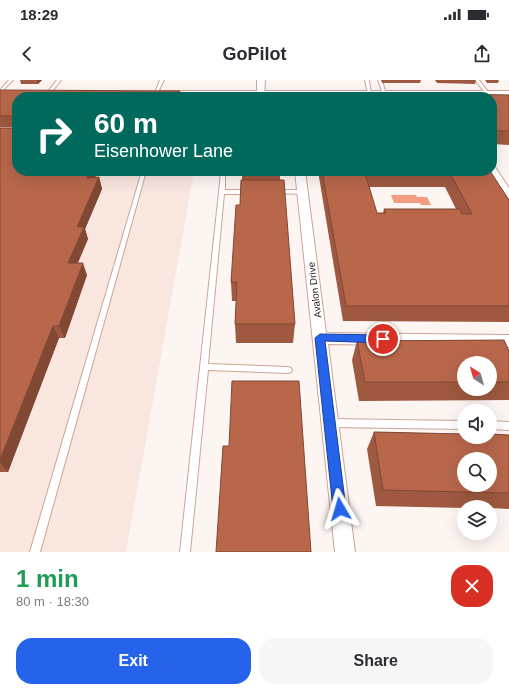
<!DOCTYPE html>
<html lang="en">
<head>
<meta charset="utf-8">
<style>
	body { margin:0; font-family:Arial,sans-serif; background:#f7f7f7; color:#2b2b33; height:100vh; display:flex; flex-direction:column; font-size:15px; white-space:nowrap }
	* { box-sizing:border-box; margin:0 }
	p { font-size:13px; color:#7c7c81 }
	.icon { flex:none; width:22px; height:22px; fill:none; stroke:currentColor; stroke-width:2; stroke-linecap:round; stroke-linejoin:round }
	.map { position:relative; height:472px; overflow:hidden }
	.side { display:flex; flex-direction:column; background:#fff; flex:1 }
	.side>* { flex:none }
	.banner { position:absolute; left:12px; top:12px; width:485px; height:84px; border-radius:16px; box-shadow:0 4px 16px #0002; background:#00695c; color:#fff; overflow:hidden }
	.needle { width:26px; rotate:323deg }
	.tools { position:absolute; left:457px; top:276px; display:grid; gap:8px }
	.tools a { display:grid; place-items:center; width:40px; height:40px; border-radius:50%; background:#fff; box-shadow:0 4px 16px #0002; font-size:20px }
	.pin { position:absolute; display:grid; place-items:center; width:34px; height:34px; color:#fff; margin:-17px; border:2px solid #fff; border-radius:50%; box-shadow:0 1px 4px #0007 }
	.me { position:absolute; width:44px; margin:-22px; rotate:353deg; stroke-linejoin:round; filter:drop-shadow(0 0 3px #0008) }
	.turn { display:flex; align-items:center; gap:14px; height:84px; padding:0 16px; font-size:18px }
	.turn .icon { width:52px; height:52px; stroke-width:2.5 }
	.turn b { display:block; font-size:28px; line-height:34px }
	.round { display:grid; place-items:center; flex:none; width:42px; height:42px; border-radius:16px; background:#f7f7f7 }
	.summary { display:flex; align-items:center; justify-content:space-between; height:68px; padding:0 16px }
	h1 { font-size:24px; font-weight:700; line-height:30px; color:#1e9e55 }
	.cta { display:flex; gap:8px; margin-top:auto; padding:8px 16px }
	.cta a { flex:1; height:46px; border-radius:16px; background:#2563eb; color:#fff; font-size:16px; font-weight:700; line-height:46px; text-align:center }
	.cta a+a { background:#f7f7f7; color:#2b2b33 }
	.status { display:flex; justify-content:space-between; align-items:center; height:28px; padding:0 20px; background:#fff; direction:ltr }
	.status svg { height:11px; fill:currentColor }
	header { display:flex; justify-content:space-between; align-items:center; height:52px; padding:0 16px; background:#fff; font-size:18px; font-weight:700 }
	.map>svg:first-child { display:block }
	.built { fill:#f9e6df }
	.water { fill:#f39c7f }
	.lines { fill:none; stroke-linecap:round; stroke-linejoin:round }
	.service-casing { stroke:#cba598; stroke-width:2 }
	.minor-casing { stroke:#cba598; stroke-width:2 }
	.tertiary-casing { stroke:#cba598; stroke-width:2 }
	.service { fill:#fff; fill-rule:evenodd }
	.minor { fill:#fff; fill-rule:evenodd }
	.tertiary { fill:#fff; fill-rule:evenodd }
	.wall { fill:#9e5940; fill-rule:evenodd }
	.shaded-wall { fill:#814834 }
	.building { fill:#b8674b; stroke:#814834; fill-rule:evenodd }
	.route { fill:#2563eb; stroke:#184099 }
	.labels { text-anchor:middle; stroke-width:3; stroke-linejoin:round; paint-order:stroke }
	.street-label { font-size:10px; fill:#30211c; stroke:#fff }
</style>
</head>
<body>
<div class="status"><b>18:29</b><svg viewBox="0 0 49 12"><path d="M0 12V9h3v3zM5 12V6h3v6zM10 12V3h3v9zM15 12V0h3v12zM26 1h20v11H26zM47 4h2v5h-2z"/></svg></div>
<header><svg class="icon" aria-label="back" viewBox="0 0 24 24"><path d="M15 5l-7 7 7 7"/></svg>GoPilot<svg class="icon" aria-label="share" viewBox="0 0 24 24"><path d="M12 15V3M7 8l5-5 5 5M5 13v7h14v-7"/></svg></header>
<div class="map">
<svg width="509" height="472" viewBox="0 0 509 472">
	<rect width="100%" height="100%" fill="#fdf5f2"/>
	<path class="built" d="M0,18H17V91H194L126,472H0Z"/>
	<path class="water" d="M391,115H416L417,117H427L431,125H421L420,123H394Z"/>
	<g class="lines">
		<defs>
			<path id="service" d="M9,0H13L0,13V10Z
				M57,0H61L50,14H48L47,13Z
				M160,0H164L157,14L154,15Z
				M365,0H369L371,15L368,14Z
				M378,0H382L386,15L383,14Z
				M475,0H479L489,13V15H487Z
				M142,91H146L40,472H30Z
				M221,91H225V110H250L253,112L250,114H224L208,284L288,287L291,288L292,290L291,292L288,293L208,290L190,472H180L219,112Z
				M277,110H303L306,112L303,114L275,113V111Z
				M330,339L464,341V349L330,347L327,346L326,343L327,340Z
				M490,341L509,342V350L490,349Z"/>
			<path id="minor" d="M257,0H265L264,16H261L257,14Z
				M492,86L495,87L509,108V119L505,118L488,91H492Z
				M295,91H305L326,253L509,255V267L328,264L355,472H335Z"/>
			<path id="tertiary" d="M157,11H509V17L154,16L152,14L154,12Z"/>
		</defs>
		<use href="#service" class="service-casing"/>
		<use href="#minor" class="minor-casing"/>
		<use href="#tertiary" class="tertiary-casing"/>
		<use href="#service" class="service"/>
		<use href="#minor" class="minor"/>
		<use href="#tertiary" class="tertiary"/>
	</g>
	<path class="wall" d="M20,0H42L38,4H21Z
		M381,0H421L420,3H382Z
		M435,0H476L475,4L437,3Z
		M485,0H499L498,3H487Z
		M0,10L17,17V47H0Z
		M456,14L509,15V65L492,64V17H455Z
		M0,48L96,97H99L102,109L85,149L88,159L78,183L87,195L65,258H59L8,392H0Z
		M242,91H280V100L295,244L293,263H236L235,244L237,221H232L231,202L240,125L242,100Z
		M318,91H490L509,120V242L343,241ZM369,107H445L456,129H384L383,133H377Z
		M504,260L509,271V302H502H509V320L359,321L352,280L357,261ZM464,283H490V309H464Z
		M374,352L509,355V429L490,428V427H464V428L376,426L367,369Z"/>
	<path class="shaded-wall" d="M37,0H42L38,4Z
		M180,11L181,17H178Z
		M90,91H98L90,109L87,98Z
		M99,97L102,109L85,149L88,159L72,195L68,183L77,147Z
		M83,183L87,195L65,258L59,246Z
		M53,246L59,258L8,392L0,383V380Z"/>
	<path class="building" d="M0,10L180,11L178,17H17V36H0Z
		M456,14L509,15V51H492V17H458Z
		M0,48H17V91H90L87,98L99,97L77,147H84L68,183H83L59,246H53L0,380Z
		M242,91H280V92H242Z
		M322,91H490L509,120V226H346ZM365,93H450L472,134H462L460,129H384L386,133H377Z
		M241,100H284L295,244H235L237,202H231L236,125H240Z
		M504,260L509,271V302H490V283H464V302H365L357,261Z
		M232,301H299L311,472H216L223,366H229Z
		M374,352L464,354V357H490V354L509,355V413L383,410ZM464,379H490V405H464Z"/>
	<path class="route" d="M320,254L383,255L387,259L383,263L325,261L346,429L344,434L340,436L335,434L333,429L315,258Z"/>
	<g class="labels">
		<g class="street-label">
			<text transform="translate(314 210) rotate(-97)" y="4">Avalon Drive</text>
		</g>
	</g>
</svg>
<div class="tools">
<a><svg class="needle" viewBox="-14 -14 28 28"><path d="M0-13l5 13h-10z" fill="#e53935"/><path d="M0 13l5-13h-10z" fill="#7c7c81"/></svg></a>
<a><svg class="icon" aria-label="sound" viewBox="0 0 24 24"><path d="M4 9h4l5-4v14l-5-4H4zM17 9q2 3 0 6"/></svg></a>
<a><svg class="icon" aria-label="search" viewBox="0 0 24 24"><circle cx="10" cy="10" r="6"/><path d="M15 15l6 6"/></svg></a>
<a><svg class="icon" aria-label="layers" viewBox="0 0 24 24"><path d="M12 4l9 5-9 5-9-5zM3 14l9 5 9-5"/></svg></a>
</div>
<div class="pin" style="left:383px;top:259px;background:#d93025"><svg class="icon" aria-label="arrive" viewBox="0 0 24 24"><path d="M6 21V4h12l-3 4 3 4H6"/></svg></div>
<svg class="me" style="left:340px;top:429px" viewBox="-20 -20 40 40"><path d="M0-17L14 15 0 8-14 15z" fill="#2563eb" stroke="#fff" stroke-width="4"/></svg>
<div class="banner">
<div class="turn"><svg class="icon" aria-label="right" viewBox="0 0 24 24"><path d="M7 20v-9h11M14 6l5 5-5 5"/></svg><div><b>60 m</b>Eisenhower Lane</div></div>
</div>
</div>
<section class="side">
<div class="summary"><div><h1>1 min</h1><p>80 m · 18:30</p></div><a class="round" style="background:#d93025;color:#fff"><svg class="icon" aria-label="close" viewBox="0 0 24 24"><path d="M6 6l12 12M18 6L6 18"/></svg></a></div>
<div class="cta"><a>Exit</a><a>Share</a></div>
</section>
</body>
</html>
